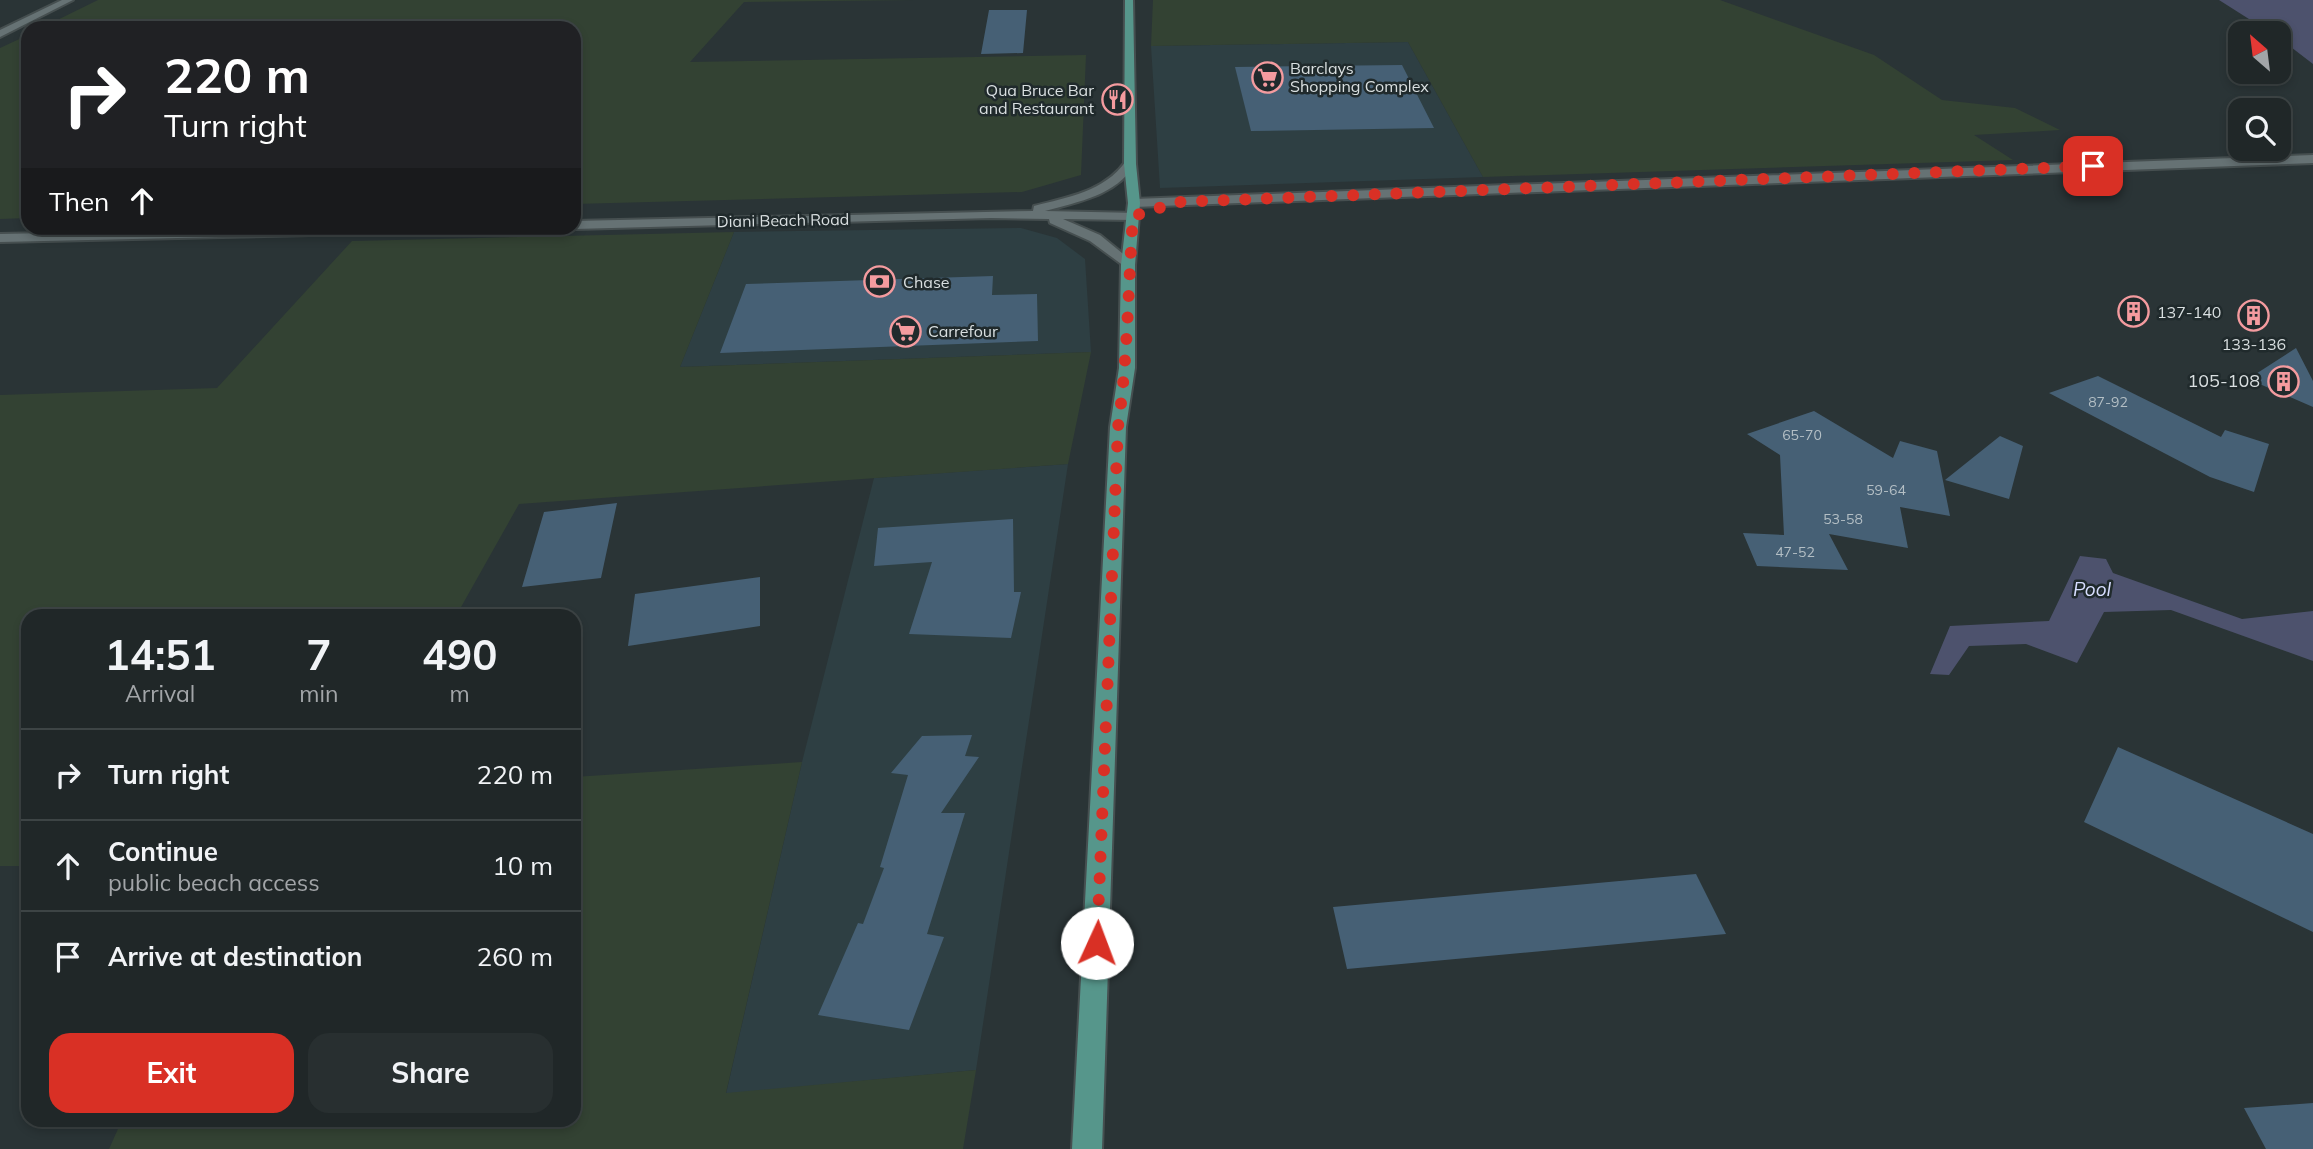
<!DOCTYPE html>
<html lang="en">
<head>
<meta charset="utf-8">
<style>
	body { margin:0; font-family:Mulish,sans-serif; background:#282f30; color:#f1f3f6; height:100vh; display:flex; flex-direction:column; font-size:26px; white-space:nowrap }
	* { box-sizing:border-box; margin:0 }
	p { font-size:23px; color:#a2a5a8 }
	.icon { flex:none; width:38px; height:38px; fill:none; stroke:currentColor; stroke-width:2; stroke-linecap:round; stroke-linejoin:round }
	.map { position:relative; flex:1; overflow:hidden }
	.drawer { position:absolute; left:21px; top:609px; width:560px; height:518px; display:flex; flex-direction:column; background:#202728; border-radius:21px; box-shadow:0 4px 10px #0003,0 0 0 2px #3d4445 }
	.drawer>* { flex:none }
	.top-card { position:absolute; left:21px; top:21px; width:560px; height:214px; border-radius:21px; box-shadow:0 4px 10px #0003,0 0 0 2px #3d4445; background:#202124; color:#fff; overflow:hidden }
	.needle { width:46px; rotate:332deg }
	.tools { position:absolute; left:2228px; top:21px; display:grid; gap:14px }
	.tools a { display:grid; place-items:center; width:63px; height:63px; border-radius:14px; background:#202728; box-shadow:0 4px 10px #0003,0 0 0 2px #3d4445; font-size:35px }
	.pin { position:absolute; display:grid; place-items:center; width:60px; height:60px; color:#fff; margin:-30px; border-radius:14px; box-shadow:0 4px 10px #0006 }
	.me { position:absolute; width:77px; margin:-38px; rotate:2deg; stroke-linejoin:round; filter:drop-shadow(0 0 5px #0008) }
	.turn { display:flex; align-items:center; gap:24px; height:147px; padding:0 28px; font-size:32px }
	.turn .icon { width:91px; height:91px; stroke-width:2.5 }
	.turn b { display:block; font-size:49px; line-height:60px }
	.then { display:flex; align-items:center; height:66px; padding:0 28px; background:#0003; gap:14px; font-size:26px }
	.eta { display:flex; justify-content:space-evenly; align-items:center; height:119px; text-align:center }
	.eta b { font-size:42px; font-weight:700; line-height:49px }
	.primary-button { display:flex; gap:14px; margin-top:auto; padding:14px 28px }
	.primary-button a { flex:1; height:80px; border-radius:21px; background:#d93025; color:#fff; font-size:28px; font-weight:700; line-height:80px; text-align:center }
	.primary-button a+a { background:#282f30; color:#f1f3f6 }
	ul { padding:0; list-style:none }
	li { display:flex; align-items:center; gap:21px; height:91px; padding:0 28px; border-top:2px solid #3d4445 }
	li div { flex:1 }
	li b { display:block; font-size:26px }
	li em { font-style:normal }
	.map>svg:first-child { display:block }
	.built { fill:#2e3f43 }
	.green { fill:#334233 }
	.water { fill:#4d526d }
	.building { fill:#466075 }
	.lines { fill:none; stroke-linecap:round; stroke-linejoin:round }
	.minor-casing { stroke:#464f50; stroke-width:4 }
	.secondary-casing { stroke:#464f50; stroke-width:4 }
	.primary-casing { stroke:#464f50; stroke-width:4 }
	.minor { fill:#667274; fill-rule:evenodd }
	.secondary { fill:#667274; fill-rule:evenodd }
	.primary { fill:#56968b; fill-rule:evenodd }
	.route { stroke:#d93025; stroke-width:12; stroke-dasharray:0 21.6 }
	.labels { text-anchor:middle; stroke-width:5; stroke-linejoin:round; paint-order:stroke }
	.number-label { font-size:14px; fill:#b4bfc5 }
	.far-poi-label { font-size:16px; fill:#d9dfe0; stroke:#202a2c; text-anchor:start }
	.far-street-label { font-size:16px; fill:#d9dfe0; stroke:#202a2c }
	.poi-label { font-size:18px; fill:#d9dfe0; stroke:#202a2c; text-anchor:end }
	.water-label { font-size:19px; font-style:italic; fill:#d8deff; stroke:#202a2c }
</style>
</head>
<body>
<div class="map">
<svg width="2313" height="1149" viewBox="0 0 2313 1149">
	<rect width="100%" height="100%" fill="#2a3436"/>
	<path class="built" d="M1408,42L1483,177L1160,188L1151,46Z
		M1021,228L1057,238L1085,259L1091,352L680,367L734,232Z
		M1068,464L976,1070L726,1094L802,762L874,478Z"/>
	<path class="green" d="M98,0H914L744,2L690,62L1086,55L1081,175L1022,192L574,204V28H41Z
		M1153,0H1720L1874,55L1942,100L2015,108L2060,130L1974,135L2013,160L1483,177L1408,42L1151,46Z
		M28,35V218L0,219V48Z
		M734,232L680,367L1091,352L1068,464L519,504L456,616H28V866H0V395L217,388L352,241Z
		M802,762L726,1093L976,1070L963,1149H109L122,1120H574V777Z"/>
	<path class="water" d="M2219,0H2313V64L2279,38L2278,33H2271Z
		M2080,556L2106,559L2113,573L2242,619L2313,611V661L2171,610L2104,612L2077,663L2026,644L1969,646L1949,675L1930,674L1950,626L2049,621Z"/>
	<path class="building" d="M989,10H1027L1023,53L981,54Z
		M1402,65L1434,128L1251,131L1235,67Z
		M993,276L992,295L1037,294L1038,341L720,353L746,284Z
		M2296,348L2313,381V407L2248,379Z
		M2098,376L2221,437L2225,430L2269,444L2254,492L2210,477L2049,393Z
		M1814,411L1893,458L1900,441L1937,451L1950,516L1900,507L1908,548L1829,534L1848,570L1757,566L1743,533L1784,535L1780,455L1747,434Z
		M2000,436L2023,446L2009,499L1945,480Z
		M617,503L601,578L522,587L544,512Z
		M1013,519L1014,592H1021L1011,638L909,634L932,562L874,566L878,528Z
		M760,577V626L628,646L635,594Z
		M972,735L965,756L979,757L941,813H965L927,934L944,937L909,1030L818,1015L858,923L863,924L884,868L880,867L908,775L891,773L922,736Z
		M2118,747L2313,834V932L2084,822Z
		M1696,874L1726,934L1347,969L1333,907Z
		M2313,1103V1149H2266L2244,1108Z"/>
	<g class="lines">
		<defs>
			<path id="minor" d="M62,0H73L0,37V30Z
				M2313,155V163L1134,207L1128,203L1134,199Z"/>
			<path id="secondary" d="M1126,161L1136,164C1114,196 1081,201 1045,211L1138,213L1139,216L1133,220L1063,219L1100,235L1133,262L1135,265L1128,269L1090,241L1050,223L1049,219L991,218L574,229L569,228H574V221L1033,211L1034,206C1068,197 1104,192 1126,161Z
				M292,228H451L444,232L0,242V234Z"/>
			<path id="primary" d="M1125,0H1133L1136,164L1140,203L1135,265V368L1126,427L1102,1149H1072L1110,427L1119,368L1121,265L1128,203L1124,164Z"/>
		</defs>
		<use href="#minor" class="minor-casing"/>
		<use href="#secondary" class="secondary-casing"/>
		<use href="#primary" class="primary-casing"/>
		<use href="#minor" class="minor"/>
		<use href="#secondary" class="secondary"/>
		<use href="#primary" class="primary"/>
	</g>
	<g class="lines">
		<path class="route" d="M1097,943L1118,427C1128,357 1128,286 1133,216L1179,202L2093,166"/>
	</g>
	<defs>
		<symbol id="supermarket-ring" viewBox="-11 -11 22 22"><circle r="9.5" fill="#202a2c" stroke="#f49b9f" stroke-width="1.5"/><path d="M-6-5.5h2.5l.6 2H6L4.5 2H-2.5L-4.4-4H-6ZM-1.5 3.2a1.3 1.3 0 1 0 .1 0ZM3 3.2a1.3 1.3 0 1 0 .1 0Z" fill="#f49b9f"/></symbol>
		<symbol id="restaurant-ring" viewBox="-11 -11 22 22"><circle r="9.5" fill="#202a2c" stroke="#f49b9f" stroke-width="1.5"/><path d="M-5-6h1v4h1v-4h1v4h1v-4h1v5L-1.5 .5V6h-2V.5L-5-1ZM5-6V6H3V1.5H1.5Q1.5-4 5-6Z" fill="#f49b9f"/></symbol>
		<symbol id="bank-ring" viewBox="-11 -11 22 22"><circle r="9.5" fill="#202a2c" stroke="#f49b9f" stroke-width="1.5"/><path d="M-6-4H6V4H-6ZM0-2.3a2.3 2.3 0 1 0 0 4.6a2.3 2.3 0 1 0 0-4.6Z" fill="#f49b9f"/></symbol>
		<symbol id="building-ring" viewBox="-11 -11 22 22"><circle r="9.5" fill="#202a2c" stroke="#f49b9f" stroke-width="1.5"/><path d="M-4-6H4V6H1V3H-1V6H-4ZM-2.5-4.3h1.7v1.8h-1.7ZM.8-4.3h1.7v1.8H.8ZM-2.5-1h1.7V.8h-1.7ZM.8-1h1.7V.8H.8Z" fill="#f49b9f"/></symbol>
	</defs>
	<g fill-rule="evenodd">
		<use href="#supermarket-ring" x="1250" y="60" width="35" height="35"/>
		<use href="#restaurant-ring" x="1100" y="82" width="35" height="35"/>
		<use href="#bank-ring" x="862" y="264" width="35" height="35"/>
		<use href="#building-ring" x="2116" y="294" width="35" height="35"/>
		<use href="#building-ring" x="2236" y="298" width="35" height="35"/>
		<use href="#supermarket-ring" x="888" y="314" width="35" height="35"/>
		<use href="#building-ring" x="2266" y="364" width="35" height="35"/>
	</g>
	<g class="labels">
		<g class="number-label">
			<text x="2108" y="407">87-92</text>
			<text x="1802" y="440">65-70</text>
			<text x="1886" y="495">59-64</text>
			<text x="1843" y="524">53-58</text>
			<text x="1795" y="557">47-52</text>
		</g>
		<g class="far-poi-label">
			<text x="1290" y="74">Barclays<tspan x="1290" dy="18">Shopping Complex</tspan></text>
			<text x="1094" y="96" text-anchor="end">Qua Bruce Bar<tspan x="1094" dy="18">and Restaurant</tspan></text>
			<text x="903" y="288">Chase</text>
			<text x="2157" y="318">137-140</text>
			<text x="928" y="337">Carrefour</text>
			<text x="2254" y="350" text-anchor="middle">133-136</text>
		</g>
		<g class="far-street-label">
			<text transform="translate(783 220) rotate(-1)" y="6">Diani Beach Road</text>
		</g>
		<g class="poi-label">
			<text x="2260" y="387">105-108</text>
		</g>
		<g class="water-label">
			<text x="2092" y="596">Pool</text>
		</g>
	</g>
</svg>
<div class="tools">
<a><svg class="needle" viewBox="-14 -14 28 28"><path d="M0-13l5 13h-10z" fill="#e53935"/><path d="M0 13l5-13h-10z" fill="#a2a5a8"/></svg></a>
<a><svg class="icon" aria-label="search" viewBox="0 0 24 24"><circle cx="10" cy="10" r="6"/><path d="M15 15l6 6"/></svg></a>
</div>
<div class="pin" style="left:2093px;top:166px;background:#d93025"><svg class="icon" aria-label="arrive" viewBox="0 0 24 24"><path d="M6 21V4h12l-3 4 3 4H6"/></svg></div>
<svg class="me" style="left:1097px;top:943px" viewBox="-20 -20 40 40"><circle r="19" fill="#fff"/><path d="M0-13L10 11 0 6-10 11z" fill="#d93025"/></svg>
<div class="top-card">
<div class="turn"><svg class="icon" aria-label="right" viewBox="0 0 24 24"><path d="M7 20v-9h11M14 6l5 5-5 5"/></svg><div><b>220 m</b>Turn right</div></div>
<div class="then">Then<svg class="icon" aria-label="ahead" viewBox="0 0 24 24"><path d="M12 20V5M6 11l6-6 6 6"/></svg></div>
</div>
<section class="drawer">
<div class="eta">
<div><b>14:51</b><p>Arrival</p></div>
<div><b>7</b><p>min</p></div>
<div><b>490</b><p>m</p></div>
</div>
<ul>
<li><svg class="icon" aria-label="right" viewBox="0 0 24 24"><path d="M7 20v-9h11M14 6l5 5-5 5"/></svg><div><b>Turn right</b></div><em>220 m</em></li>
<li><svg class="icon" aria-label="ahead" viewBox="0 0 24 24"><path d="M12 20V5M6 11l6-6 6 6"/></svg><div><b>Continue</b><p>public beach access</p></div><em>10 m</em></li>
<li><svg class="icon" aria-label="arrive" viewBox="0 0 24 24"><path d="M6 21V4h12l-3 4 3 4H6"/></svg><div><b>Arrive at destination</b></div><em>260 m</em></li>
</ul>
<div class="primary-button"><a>Exit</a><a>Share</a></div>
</section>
</div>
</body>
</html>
